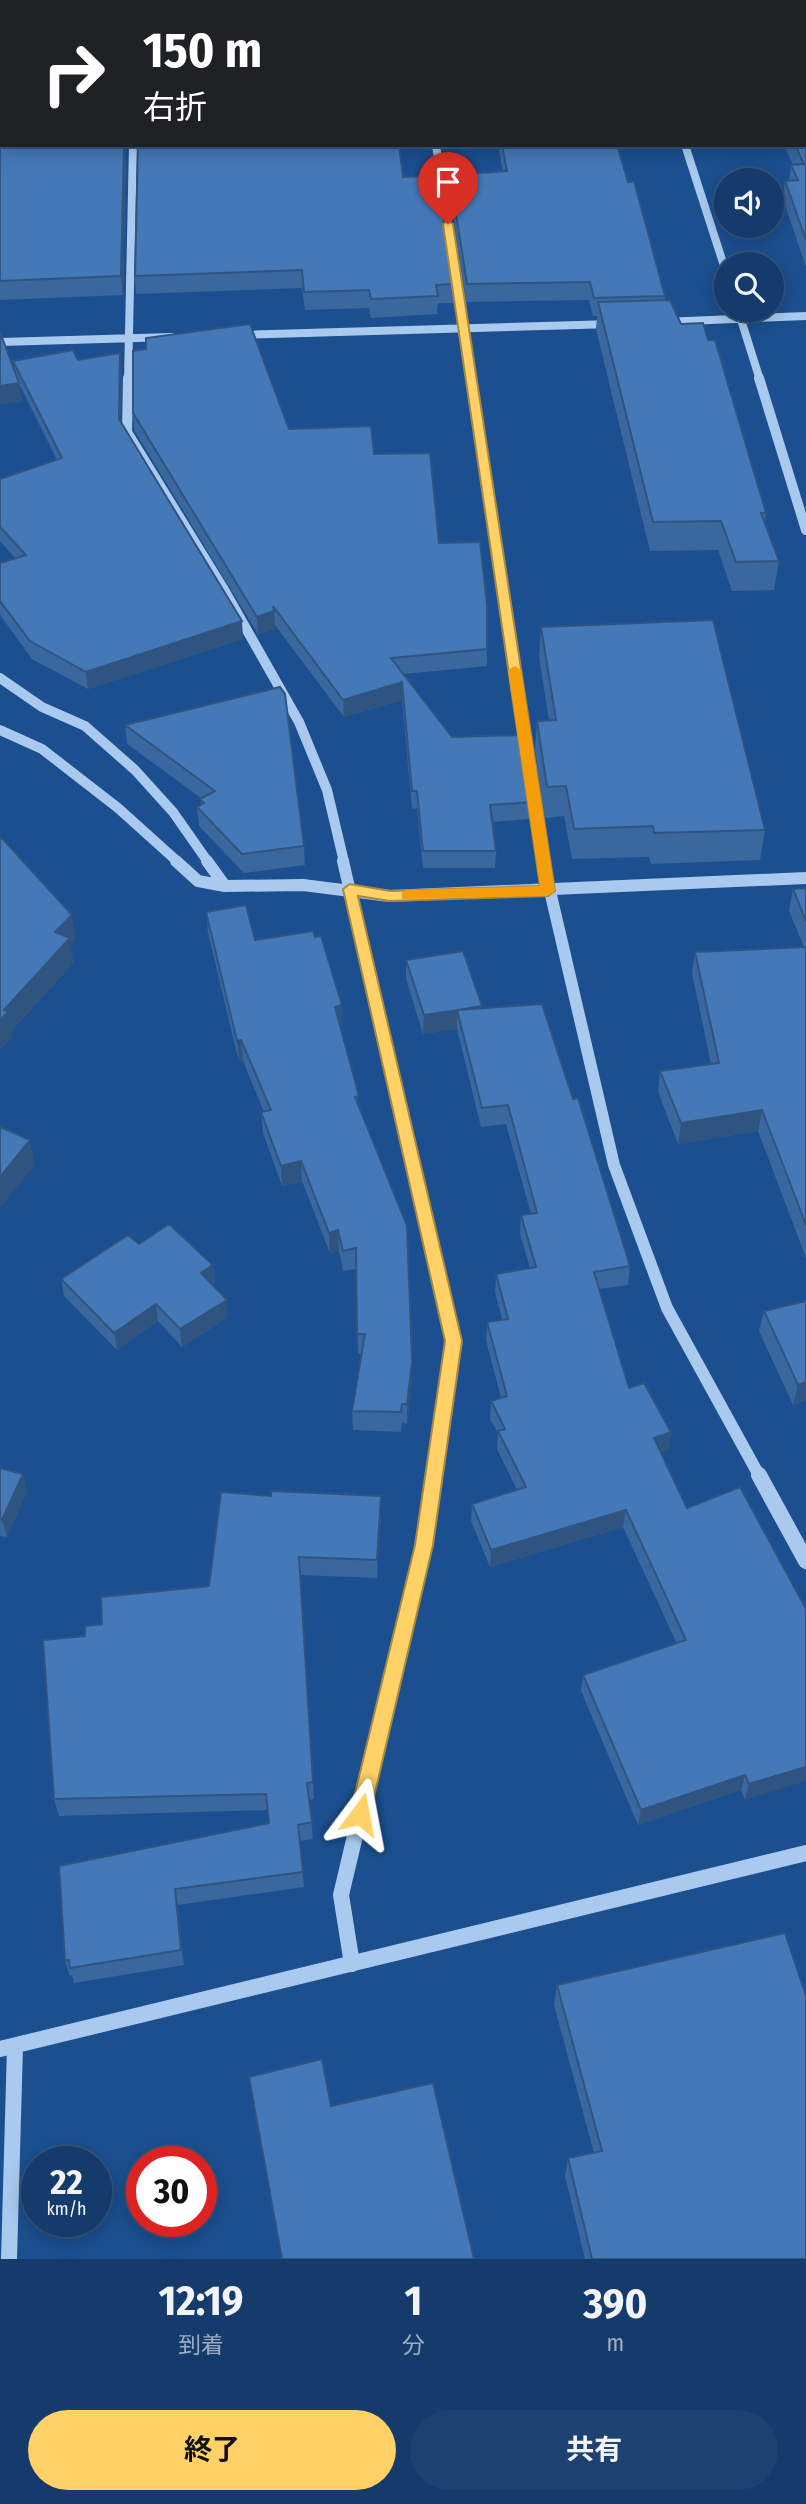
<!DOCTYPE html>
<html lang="ja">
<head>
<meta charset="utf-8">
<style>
	body { margin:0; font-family:"Fira Sans Condensed","Noto Sans JP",sans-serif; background:#1d4271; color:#f1f3f6; height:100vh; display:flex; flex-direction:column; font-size:26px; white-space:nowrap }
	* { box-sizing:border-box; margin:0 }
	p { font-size:23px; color:#9dadc1 }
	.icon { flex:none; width:38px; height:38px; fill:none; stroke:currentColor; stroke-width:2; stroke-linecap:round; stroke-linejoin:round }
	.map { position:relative; height:2259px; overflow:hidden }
	.sheet { display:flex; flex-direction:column; background:#143b6b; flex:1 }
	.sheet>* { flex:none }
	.banner { position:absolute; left:0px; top:0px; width:807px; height:147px; box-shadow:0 4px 18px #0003,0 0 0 2px #33557e; background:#202124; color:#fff; overflow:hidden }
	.fabs { position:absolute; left:714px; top:168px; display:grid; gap:14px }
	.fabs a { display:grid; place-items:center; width:70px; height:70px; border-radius:50%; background:#143b6b; box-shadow:0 4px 18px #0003,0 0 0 2px #33557e; font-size:35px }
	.speed { position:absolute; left:21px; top:2146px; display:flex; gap:14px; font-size:35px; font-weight:700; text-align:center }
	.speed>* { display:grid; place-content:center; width:91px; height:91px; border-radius:50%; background:#143b6b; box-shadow:0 4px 18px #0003,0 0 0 2px #33557e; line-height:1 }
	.speed small { font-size:18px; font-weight:400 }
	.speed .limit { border:10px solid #d22; background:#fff; color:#111 }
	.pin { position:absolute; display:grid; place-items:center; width:60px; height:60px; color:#fff; margin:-72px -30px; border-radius:50% 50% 50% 0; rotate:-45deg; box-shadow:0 0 7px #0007 }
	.pin .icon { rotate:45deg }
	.me { position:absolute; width:77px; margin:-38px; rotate:13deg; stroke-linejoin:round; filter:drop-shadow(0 0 5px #0008) }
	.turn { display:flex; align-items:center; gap:24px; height:147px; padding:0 28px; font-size:32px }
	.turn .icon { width:91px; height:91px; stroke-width:2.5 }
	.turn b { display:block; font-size:49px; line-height:60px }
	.eta { display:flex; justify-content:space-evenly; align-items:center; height:119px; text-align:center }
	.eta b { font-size:42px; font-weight:700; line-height:49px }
	.cta { display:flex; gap:14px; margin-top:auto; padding:14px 28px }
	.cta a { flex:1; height:80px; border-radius:42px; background:#ffd166; color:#111; font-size:28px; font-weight:700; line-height:80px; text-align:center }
	.cta a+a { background:#1d4271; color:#f1f3f6 }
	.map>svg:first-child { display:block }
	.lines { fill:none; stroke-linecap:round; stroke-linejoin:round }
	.river { fill:#3c6290; fill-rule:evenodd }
	.minor-far3 { stroke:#a9c9ee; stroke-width:8 }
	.minor-far2 { stroke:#a9c9ee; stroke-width:10 }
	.minor-far1 { stroke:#a9c9ee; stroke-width:12 }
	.minor { stroke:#a9c9ee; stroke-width:16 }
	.wall { fill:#3a679d }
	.shaded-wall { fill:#305480 }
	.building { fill:#4478b7; stroke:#305480; stroke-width:2 }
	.route { fill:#ffd166; stroke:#a68842; stroke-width:2 }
	.slow { fill:#f59e0b }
</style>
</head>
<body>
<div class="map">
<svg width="806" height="2259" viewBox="0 0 806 2259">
	<rect width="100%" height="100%" fill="#1b4f8f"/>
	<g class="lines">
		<path class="river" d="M805,29H806V62H805Z"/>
		<path class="minor-far3" d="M436,145L471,380
			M685,145L726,272
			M738,310L760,380
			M663,322L806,316
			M240,335L613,324
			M0,342L172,337
			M128,380L133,145"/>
		<path class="minor-far2" d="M128,378L127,432L223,588L299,722L327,790L344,862
			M471,378L544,862
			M759,378L806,530
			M0,678L42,707L85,726L135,770L173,812L208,862
			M0,730L42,749L118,808L178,862"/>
		<path class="minor-far1" d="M176,861L198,881L225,886
			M207,861L225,886L303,885L390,896L806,878
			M343,861L453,1341L434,1477
			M543,861L614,1165L667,1308L760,1477"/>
		<path class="minor" d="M759,1475L806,1561
			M352,1964L341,1895L424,1544L434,1475
			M0,2049L806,1853
			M9,2259L15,2047"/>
	</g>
	<path class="wall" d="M0,0L2,145H126L123,295L0,300Z
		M689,0H806V26L805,25V2H689Z
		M806,70V267L783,199L785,181H789L791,165H793L784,145H805Z
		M498,145H617L665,296V300L681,324L708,340L766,513L765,524L779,561L774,590L732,591L718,550L650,551L596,329L597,316H593L589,300L466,302L450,193V175L503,172Z
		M403,177L453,284V303H438L437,314L371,318L369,308L305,310L302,288L136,294L135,276Z
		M78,360L122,370L121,422L243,639L88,689L32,659L0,615V563L15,558L0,541V479L57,460L19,384L22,402L13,361Z
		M133,413L289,429L374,454L439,543L487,649V666L404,674L452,737L531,802L530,819L492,822L496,851L495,868H423L417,808L412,809L402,700L344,717L274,624L275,629L258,634L134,430Z
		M541,627L765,830L760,860L651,864L649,857L572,859L564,816L545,818L535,751L537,721L549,720L539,657Z
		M125,725L304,846L305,865L244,873L199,826L197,807L201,805V798L127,744Z
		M806,888V1258L758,1131L678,1144L658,1092L660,1071L711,1064L692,973L695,952L804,947L789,911L793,889Z
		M206,912L255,940L342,1026L340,1027L359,1106L412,1381L407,1424L402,1423L401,1432L353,1430L352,1411L361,1354H358L356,1269L343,1271L339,1251L330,1253L302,1181L282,1186L263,1133L261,1112H264L243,1061L239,1062L208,933Z
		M406,960L482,1006V1008L573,1099L630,1266L628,1285L599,1289L629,1388L671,1432L668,1450L660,1452L687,1508L806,1609L745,1800L741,1790L638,1825L581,1691L583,1675L677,1644L623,1527L490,1567L471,1521L472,1504L517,1490L497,1449L498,1433L490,1419L491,1401L501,1398L486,1340L487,1322L502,1319L495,1292L496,1274L530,1268L520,1234L521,1215L531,1214L506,1124L481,1127L457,1029L423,1034L406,979Z
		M139,1244L213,1265L215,1283L212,1285L228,1317L182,1347L158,1321L117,1350L64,1296L61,1279Z
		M764,1311L806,1400L793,1405L759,1331Z
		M0,1468L23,1474L27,1491L7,1537L0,1536Z
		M271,1496H381V1514L377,1578L300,1575L314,1799L309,1800L313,1839L300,1841L304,1887L178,1905L184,1965L74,1983L72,1975L70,1976L65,1961L269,1823L268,1810L59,1816L54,1799L85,1636L102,1624L209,1586Z
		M557,1985L806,2259H585L565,2176L568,2158L594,2153L554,2005Z"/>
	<path class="shaded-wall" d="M124,145H126L123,295L121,276Z
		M120,353L122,370L121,436L119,419Z
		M19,383L22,402L0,405V386Z
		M274,611L275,629L258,634L257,617Z
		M242,621L243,639L88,689L86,672Z
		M402,682V700L344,717L343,700Z
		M72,915L76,940L71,945L74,963L12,1031L13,1037L0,1050V1020L4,1010L55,932Z
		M342,1005V1026L335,1028V1007Z
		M457,1010V1029L423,1034L424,1015Z
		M241,1040L243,1061L239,1062L237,1041Z
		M762,1110L758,1131L678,1144L681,1123Z
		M30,1140L35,1165L0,1208V1177Z
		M301,1161L302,1181L282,1186L281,1166Z
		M338,1230L339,1251L330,1253L329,1233Z
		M213,1265L215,1283L203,1291L201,1273Z
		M227,1300L228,1317L182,1347L180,1329Z
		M156,1304L158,1321L117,1350L114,1333Z
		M412,1362V1381L407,1424V1404Z
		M806,1382V1400L793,1405L798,1385Z
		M671,1432L668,1450L651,1456L654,1438Z
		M23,1474L27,1491L7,1537L2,1520Z
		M381,1496V1514L377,1578V1560Z
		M626,1510L623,1527L490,1567L491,1550Z
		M806,1767V1781L745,1800L749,1784Z
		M745,1775L741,1790L638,1825L641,1810Z
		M175,1889L178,1905L184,1965L181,1950Z"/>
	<path class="building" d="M0,0H354L355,2H2V145H124L121,276L0,281Z
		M696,0H806V8H805V2H696Z
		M805,68L806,70V240L785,181L798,180L791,165L804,164L795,145H805Z
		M138,145H399L403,177L437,176L453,284L436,285L438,296L371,299L369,290L304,292L302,270L135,276Z
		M502,145H617L628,182L634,181L665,296L594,298L590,282L467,284L450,175L507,171Z
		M670,300L681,324L703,323L708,340H715L766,513H761L779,561L736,562L721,521L653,522L598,302Z
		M250,324L289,429L371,426L374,454L430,453L439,543L480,542L487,604V649L391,658L452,737L521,735L531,802L490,805L496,851H423L417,791H412L402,682L343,700L273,606L274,611L257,617L133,413V351L146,349V338Z
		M0,332L19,383L0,386Z
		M73,350L78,360L120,353L119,419L242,621L86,672L30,641L0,601V563L26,555L0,527V479L62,458L13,361Z
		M713,620L765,830L654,833L653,826L574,829L566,786L547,787L537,721L556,720L541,627Z
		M280,687L285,694L304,846L242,854L197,807L204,803L200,799L215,791L125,725Z
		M0,836L72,915L55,932L70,938L4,1010L8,1012L0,1020Z
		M806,888V921L793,889Z
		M246,905L255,940L313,931L315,937L321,936L342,1005L335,1007L359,1096L355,1097L407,1226L412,1362L407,1404H402L401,1412L352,1411L365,1334H357L356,1248L343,1251L338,1230L329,1233L301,1161L281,1166L261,1112L271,1110L241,1040L237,1041L206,912Z
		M806,947V1225L762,1110L681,1123L660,1071L719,1063L695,952Z
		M463,951L482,1006L458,1010L542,1004L573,1099L578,1098L630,1266L594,1272L629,1388L644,1383L671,1432L654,1438L687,1508L740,1487L806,1609V1767L749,1784L745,1775L641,1810L583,1675L686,1640L626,1510L491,1550L472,1504L526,1487L498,1431L505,1429L491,1401L507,1396L487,1322L508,1319L496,1274L536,1267L521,1215L537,1213L508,1105L482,1108L457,1010L424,1015L406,960Z
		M0,1127L30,1140L0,1177Z
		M169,1224L213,1265L201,1273L227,1300L180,1329L156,1304L114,1333L61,1279L128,1235L139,1244Z
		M806,1301V1382L798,1385L764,1311Z
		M0,1468L23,1474L2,1520L0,1519Z
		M271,1491L381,1496L377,1560L299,1557L313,1782L307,1783L312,1822L298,1825L303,1872L175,1889L181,1950L70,1968L69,1960L65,1961L59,1866L269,1823L266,1794L54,1799L43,1640L85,1636V1626L102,1624L101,1597L209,1586L221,1492L271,1496Z
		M785,1933L806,1996V2259H592L568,2158L602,2151L557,1985Z
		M322,2059L331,2106L433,2083L474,2259H282L249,2077Z"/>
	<path class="route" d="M448,221L453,224L555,891L548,896L390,901L358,896L462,1341L433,1545L370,1814L367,1821L360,1824L353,1821L350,1814L415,1545L445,1341L343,889L350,884L390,891L540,886L443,224Z"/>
	<path class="slow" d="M515,666L521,670L555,891L548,896L402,899V892L407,890L540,886L508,670Z"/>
</svg>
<div class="fabs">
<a><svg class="icon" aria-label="sound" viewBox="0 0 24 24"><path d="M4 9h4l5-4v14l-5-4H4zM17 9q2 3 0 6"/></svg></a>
<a><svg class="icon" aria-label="search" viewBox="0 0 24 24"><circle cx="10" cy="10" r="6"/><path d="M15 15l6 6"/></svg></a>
</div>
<div class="speed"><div>22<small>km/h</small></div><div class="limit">30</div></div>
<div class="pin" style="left:448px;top:224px;background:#d93025"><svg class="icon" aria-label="arrive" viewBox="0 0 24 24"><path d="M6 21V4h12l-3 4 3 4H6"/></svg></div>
<svg class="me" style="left:360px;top:1814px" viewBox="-20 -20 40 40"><path d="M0-17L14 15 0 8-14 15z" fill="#ffd166" stroke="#fff" stroke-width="4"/></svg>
<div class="banner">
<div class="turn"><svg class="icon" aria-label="right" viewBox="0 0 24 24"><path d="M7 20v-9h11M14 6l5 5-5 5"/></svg><div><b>150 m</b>右折</div></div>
</div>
</div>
<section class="sheet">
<div class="eta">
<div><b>12:19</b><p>到着</p></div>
<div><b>1</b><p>分</p></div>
<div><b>390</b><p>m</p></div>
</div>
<div class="cta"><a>終了</a><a>共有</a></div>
</section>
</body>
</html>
